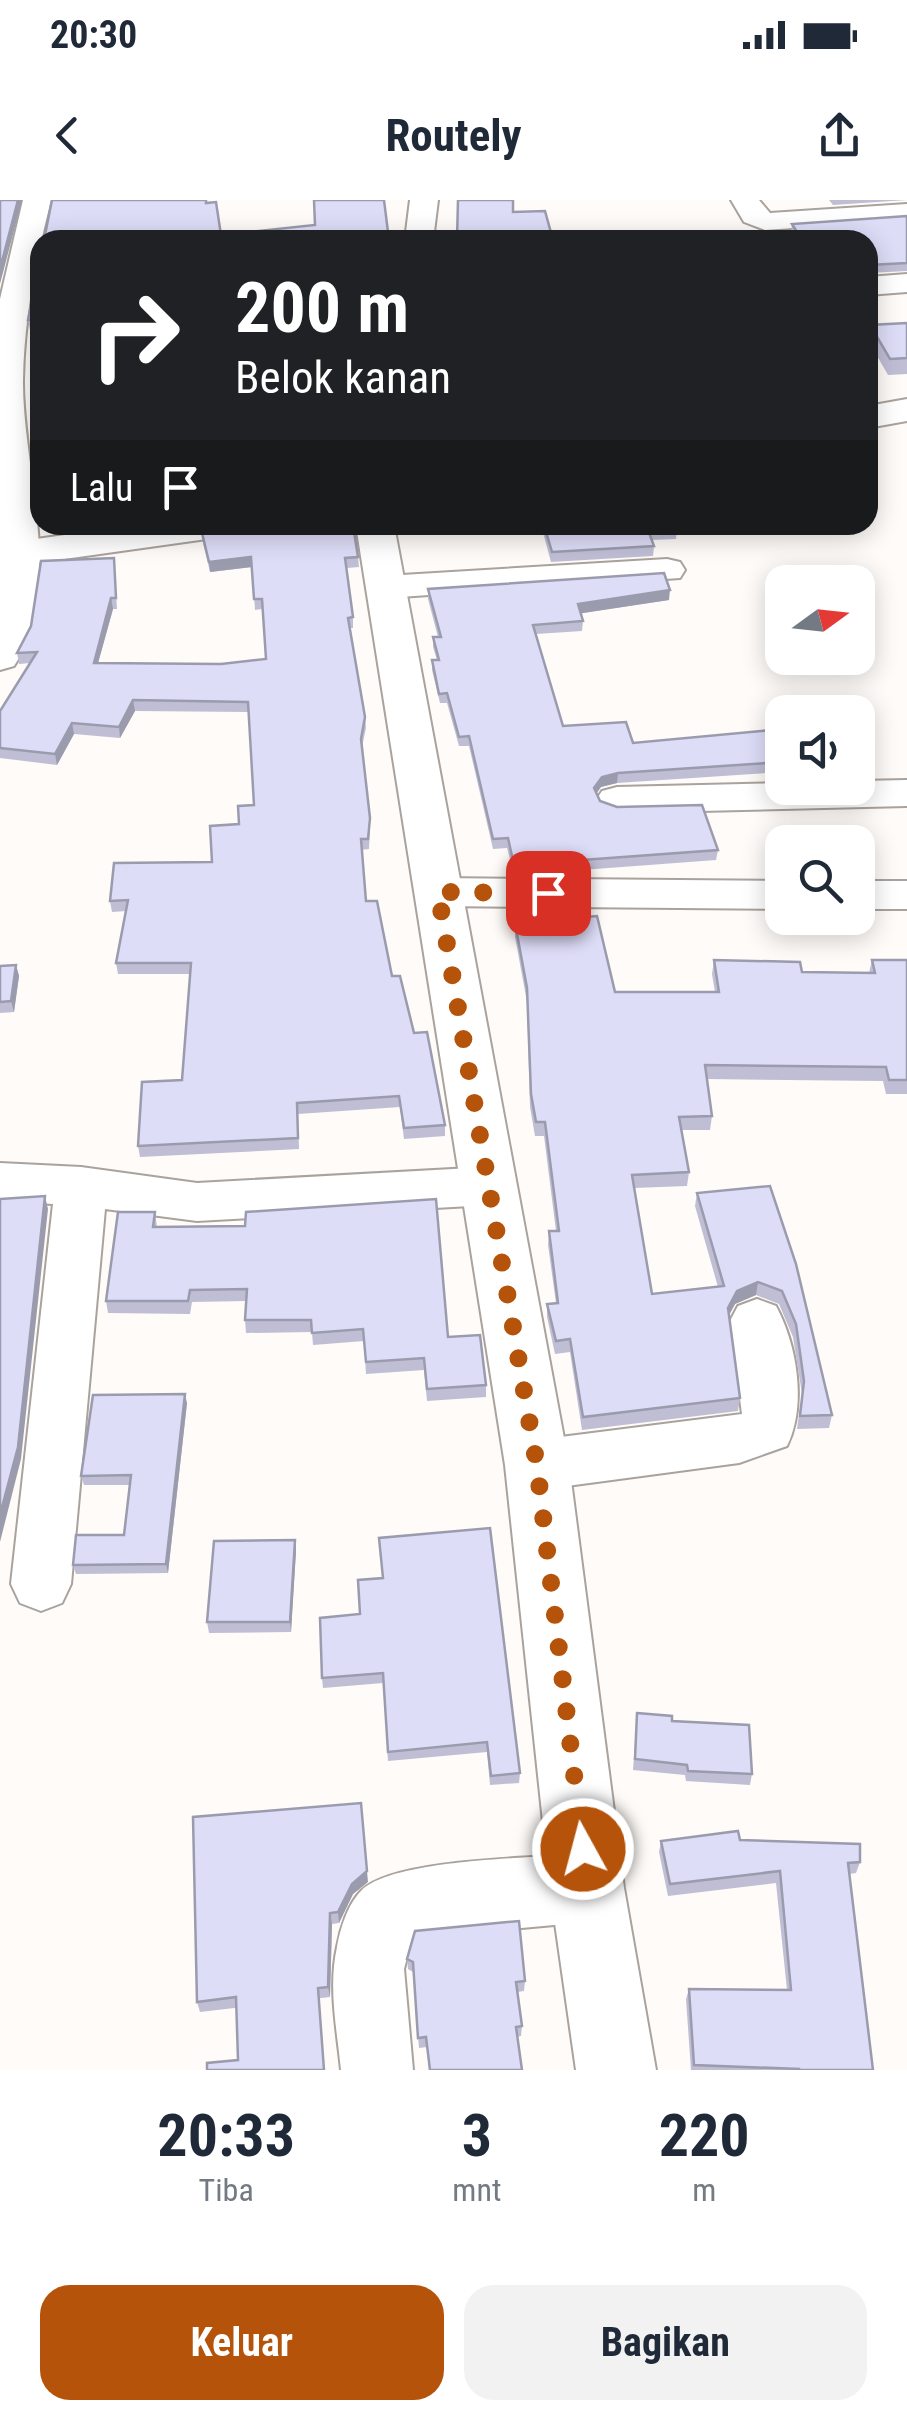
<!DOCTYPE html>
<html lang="id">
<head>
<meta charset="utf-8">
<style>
	body { margin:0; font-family:"Roboto Condensed",sans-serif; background:#f2f2f3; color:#1f2937; height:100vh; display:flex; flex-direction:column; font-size:38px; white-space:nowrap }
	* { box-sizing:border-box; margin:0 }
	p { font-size:32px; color:#747a83 }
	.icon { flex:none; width:55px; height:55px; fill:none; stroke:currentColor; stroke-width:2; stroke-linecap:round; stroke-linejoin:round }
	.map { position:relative; height:1870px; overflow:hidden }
	.side { display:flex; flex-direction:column; background:#fff; flex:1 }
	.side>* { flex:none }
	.guide { position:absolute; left:30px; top:30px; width:848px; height:305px; border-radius:30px; box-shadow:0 5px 25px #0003; background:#202124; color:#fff; overflow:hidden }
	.needle { width:65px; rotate:75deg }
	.fabs { position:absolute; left:765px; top:365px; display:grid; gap:20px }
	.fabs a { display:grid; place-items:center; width:110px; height:110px; border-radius:20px; background:#fff; box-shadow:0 5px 25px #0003; font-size:50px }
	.pin { position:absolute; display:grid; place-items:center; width:85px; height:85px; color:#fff; margin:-42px; border-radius:20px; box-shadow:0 5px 15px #0006 }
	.me { position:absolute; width:110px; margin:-55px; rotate:353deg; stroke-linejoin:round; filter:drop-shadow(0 0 8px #0008) }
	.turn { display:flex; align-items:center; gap:35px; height:210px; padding:0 40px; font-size:45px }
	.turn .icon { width:130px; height:130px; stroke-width:2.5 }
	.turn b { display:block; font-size:70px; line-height:85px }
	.then { display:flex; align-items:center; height:95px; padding:0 40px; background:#0003; gap:20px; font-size:38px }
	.eta { display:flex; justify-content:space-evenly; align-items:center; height:170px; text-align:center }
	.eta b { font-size:60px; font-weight:700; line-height:70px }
	.primary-button { display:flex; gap:20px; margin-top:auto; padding:20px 40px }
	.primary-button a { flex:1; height:115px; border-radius:30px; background:#b45309; color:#fff; font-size:40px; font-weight:700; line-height:115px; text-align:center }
	.primary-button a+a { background:#f2f2f3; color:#1f2937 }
	.status { display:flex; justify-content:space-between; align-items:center; height:70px; padding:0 50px; background:#fff; direction:ltr }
	.status svg { height:28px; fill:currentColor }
	header { display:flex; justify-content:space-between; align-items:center; height:130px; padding:0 40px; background:#fff; font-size:45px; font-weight:700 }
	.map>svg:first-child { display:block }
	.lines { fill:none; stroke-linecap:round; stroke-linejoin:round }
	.minor-casing { stroke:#aaa29c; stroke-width:4 }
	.major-casing { stroke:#aaa29c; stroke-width:4 }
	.highway-casing { stroke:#aaa29c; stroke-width:4 }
	.minor { fill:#fff; fill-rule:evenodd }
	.major { fill:#fff; fill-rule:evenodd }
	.highway { fill:#fff; fill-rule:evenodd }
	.wall { fill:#bfbed5 }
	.shaded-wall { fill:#9b9bae }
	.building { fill:#deddf8; stroke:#9b9bae; stroke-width:2.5 }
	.route { stroke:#b45309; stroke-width:18; stroke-dasharray:0 32.4 }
</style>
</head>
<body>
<div class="status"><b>20:30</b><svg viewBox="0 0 49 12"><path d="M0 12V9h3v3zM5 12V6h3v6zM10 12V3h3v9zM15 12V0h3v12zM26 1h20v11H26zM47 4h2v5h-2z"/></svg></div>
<header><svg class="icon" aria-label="back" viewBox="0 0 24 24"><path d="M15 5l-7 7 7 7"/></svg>Routely<svg class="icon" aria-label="share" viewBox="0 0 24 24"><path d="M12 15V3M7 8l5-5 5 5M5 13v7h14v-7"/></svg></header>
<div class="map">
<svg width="907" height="1870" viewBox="0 0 907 1870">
	<rect width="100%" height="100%" fill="#fefbf8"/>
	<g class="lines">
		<defs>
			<path id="minor" d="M23,0H51C36,59 24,118 23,180C22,267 66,391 14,466L0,470V99Z
				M410,0H438L433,40H405Z
				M731,0H759L770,13L907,4V20L765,30L744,22Z
				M907,74V92L868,95V77Z
				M667,359L680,362L685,370L680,378L385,398L372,395L367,387L372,379L385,376Z
				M907,580V606L617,613L602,609L596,600L602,591L617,587L782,583V588H858V581Z
				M438,678L782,681V709L438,706L422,702L416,692L422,682Z
				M858,681H907V709H858Z
				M0,963L81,967L197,983L489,967L507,972L515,986L507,1000L489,1005L197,1021L105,1009L71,1384L62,1403L41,1411L20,1403L11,1384L53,1004L0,1001Z
				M757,1099L776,1106C797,1145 807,1205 787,1246L739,1263L537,1290L517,1282L508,1265L517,1248L537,1240L742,1214L730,1121L738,1106Z
				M587,1654L611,1664L621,1688L611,1712L587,1722L412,1738L404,1769L413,1870H341C337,1830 328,1787 337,1747C340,1729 348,1704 361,1691C393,1658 539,1658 587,1654Z"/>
			<path id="major" d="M356,325H394L569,1265L624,1688L656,1870H576L550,1688L505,1265Z"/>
			<path id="highway" d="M907,199V221L868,228V206Z
				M137,325H240L235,333L221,337L0,368V344Z"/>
		</defs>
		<use href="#minor" class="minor-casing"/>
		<use href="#major" class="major-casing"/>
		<use href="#highway" class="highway-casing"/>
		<use href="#minor" class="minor"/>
		<use href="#major" class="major"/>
		<use href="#highway" class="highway"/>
	</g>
	<path class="wall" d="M829,0H907L833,5Z
		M907,16V71L868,73V40H796L791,32L792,24Z
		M40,61V130H30L28,120Z
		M907,123V174L888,175L868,140L870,125Z
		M541,325H676L677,328L676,339L651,340L654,346L653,356L551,362Z
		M235,326L358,357L359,367L347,368L353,417V428H349L365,517L366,528L362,547L370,629L369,649L361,650L366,701L414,833L445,925V936L404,939L400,907L298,914L299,949L140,957L138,946L182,880L190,774H118L116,763L126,711L112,712L110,701L212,662L254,605L248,512L135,511L120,538L74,534L57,565L0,558V511L30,463L19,464L17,453L114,358L117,409H113L98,463L221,464L266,459L262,409L255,410L252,367L210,372L203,343L202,333Z
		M428,389L669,400L581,413L583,421L582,431L536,434L563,526L633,543L782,529V572L617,583L601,587L596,594L600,601L718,650L716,660L514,675L507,648L493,649L469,546H459L447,503H440L432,470V460H437L433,447V437H438L428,399Z
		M515,723L615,792H715L712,774L714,760L802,772L869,773L872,760H907V894H886L883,881L707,879L712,916L710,930H681L689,972L687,986L634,988L652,1094L718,1087L695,1006L697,993L770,986L832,1215L829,1228L797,1229L802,1194L793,1137L779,1104L756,1095L735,1104L729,1115L740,1198L738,1211L582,1230L570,1152L555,1154L547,1117V1104L556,1103L548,1045L549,1031H556L544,936H535L530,907L527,802L515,737Z
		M16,765L19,776L14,812L0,813V766Z
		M155,1012L157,1027L448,1137L486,1185V1197L427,1201L424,1170L366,1174L364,1141L313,1145L312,1132L246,1133L245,1120L246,1101L192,1102L190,1114L108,1113L106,1101Z
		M187,1203L168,1373L76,1374L73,1365L124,1335L130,1285H84L81,1276Z
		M295,1340L296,1351L291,1432L209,1433L207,1422Z
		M360,1414L520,1573L519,1583L490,1585L487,1552L388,1561L383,1483L323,1488L322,1478Z
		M637,1513L672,1521L752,1574L750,1585L686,1581L685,1575L633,1570Z
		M740,1640L860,1662L856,1673L849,1674L873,1870H691L686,1799L689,1789L787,1790L776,1683L668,1696L659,1652L661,1641Z
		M368,1682L353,1694L339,1723L332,1724L330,1797L200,1812L197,1802Z
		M407,1759L525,1781L524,1791L517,1792L522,1826L521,1836L517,1837L522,1870H429L427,1847L419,1848L413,1772L408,1769Z"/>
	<path class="shaded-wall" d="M18,0H22L0,84V69Z
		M251,357L252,367L210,372L209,362Z
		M670,390L669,400L577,414L578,404Z
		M111,398L113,409L95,474L94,463Z
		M133,500L135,511L120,538L119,527Z
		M72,523L74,534L57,565L55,554Z
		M618,573L617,583L601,587L593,598L594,588L602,577Z
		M16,765L19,776L14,812L11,801Z
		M45,996L48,1009L21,1259L0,1342V1315Z
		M758,1082L756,1095L735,1104L726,1121L728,1108L737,1091Z
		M185,1194L187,1203L168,1373L166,1364Z
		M295,1340L296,1351L291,1432L290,1422Z
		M367,1671L368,1682L353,1694L339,1723L338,1712L352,1684Z
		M330,1713L332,1724L330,1797L328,1787Z"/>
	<path class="building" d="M0,0H18L0,69Z
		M52,0H206V3L216,2L221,35L315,25L314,0H384L389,40H44Z
		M458,0H513V12L545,11L553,40H457Z
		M907,16V63L869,65L868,68V40H802L792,24Z
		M40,61V120H28Z
		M907,123V158L890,159L870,125Z
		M236,325H353L358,357L345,358L353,417L348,418L365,517L361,539L370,618L368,639H361L366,701H377L392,776H400L414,833L427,832L445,925L404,928L399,896L297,903L298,938L138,946L142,882L182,880L191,763H116L128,700L110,701L114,663L212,662L210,626L239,624L238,606L254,605L248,502L133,500L119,527L72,523L55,554L0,548V511L37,452L17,453L31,426L41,361L114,358L116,398H111L94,463L221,464L266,459L262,399H254L251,357L209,362L202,333Z
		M544,325H676L677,328L648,330L654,346L552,352Z
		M664,373L670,390L578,404L583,421L533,425L563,526L626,522L633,543L782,529V562L618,573L602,577L594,588L600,601L617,607L702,605L718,650L514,665L508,638L493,639L469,536L459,537L447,493L439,494L432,460H439L433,437H441L428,389Z
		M597,716L615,792H719L714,760L800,762L802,772L875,773L872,760H907V880H889L886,867L705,865L712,916L679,917L689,972L632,975L652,1094L724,1086L697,993L770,986L796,1064L832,1215L800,1216L804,1181L796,1124L782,1091L758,1082L737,1091L728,1108L740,1198L583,1217L570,1139L556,1141L547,1104L558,1103L549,1031H559L545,922H536L531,894L527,788L515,723Z
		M16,765L11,801L0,802V766Z
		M45,996L18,1247L0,1315V999Z
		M436,999L448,1137L480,1135L486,1185L427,1189L424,1158L366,1162L363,1129L312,1133L311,1120H245L247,1089L190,1090L188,1101H106L118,1012H155L153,1027L245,1026L246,1012Z
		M185,1194L166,1364L73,1365L76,1335H124L131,1275L81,1276L93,1195Z
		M490,1328L520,1573L491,1576L487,1542L388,1552L383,1473L322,1478L320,1418L360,1414L358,1380L383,1378L379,1338Z
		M295,1340L290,1422H207L214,1341Z
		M637,1513L672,1516V1521L749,1525L752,1574L688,1571L687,1565L635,1559Z
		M361,1603L367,1671L352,1684L338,1712L330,1713L328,1787L318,1788L324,1870H207V1863L238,1860L236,1797L197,1802L193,1617Z
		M738,1631L740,1640L860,1644V1662L848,1663L873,1870H799V1869L694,1865L689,1789L791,1790L780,1671L670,1684L661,1641Z
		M519,1721L525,1781L516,1782L522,1826L516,1827L522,1870H430L426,1837L418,1838L413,1762L407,1759L415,1731Z"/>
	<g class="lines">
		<path class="route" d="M548,693L438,692L537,1266L583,1649"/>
	</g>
</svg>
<div class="fabs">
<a><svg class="needle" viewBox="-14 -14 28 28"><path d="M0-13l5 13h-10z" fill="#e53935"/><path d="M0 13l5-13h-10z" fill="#747a83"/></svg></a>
<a><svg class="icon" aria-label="sound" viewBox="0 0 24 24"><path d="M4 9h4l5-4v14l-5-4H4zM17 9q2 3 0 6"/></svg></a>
<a><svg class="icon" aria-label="search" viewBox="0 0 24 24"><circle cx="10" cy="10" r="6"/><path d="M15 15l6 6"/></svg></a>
</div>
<div class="pin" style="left:548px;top:693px;background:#d93025"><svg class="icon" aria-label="arrive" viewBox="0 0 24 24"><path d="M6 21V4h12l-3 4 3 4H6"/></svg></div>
<svg class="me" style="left:583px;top:1649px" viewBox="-20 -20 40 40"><circle r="17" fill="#b45309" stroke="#fff" stroke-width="3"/><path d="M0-11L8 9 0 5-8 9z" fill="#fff"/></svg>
<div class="guide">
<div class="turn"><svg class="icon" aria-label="right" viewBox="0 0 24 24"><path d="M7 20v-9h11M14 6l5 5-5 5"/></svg><div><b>200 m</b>Belok kanan</div></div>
<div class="then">Lalu<svg class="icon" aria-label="arrive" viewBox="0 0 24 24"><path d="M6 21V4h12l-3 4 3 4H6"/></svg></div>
</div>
</div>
<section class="side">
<div class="eta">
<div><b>20:33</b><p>Tiba</p></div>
<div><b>3</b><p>mnt</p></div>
<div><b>220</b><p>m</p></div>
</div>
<div class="primary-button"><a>Keluar</a><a>Bagikan</a></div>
</section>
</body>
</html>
